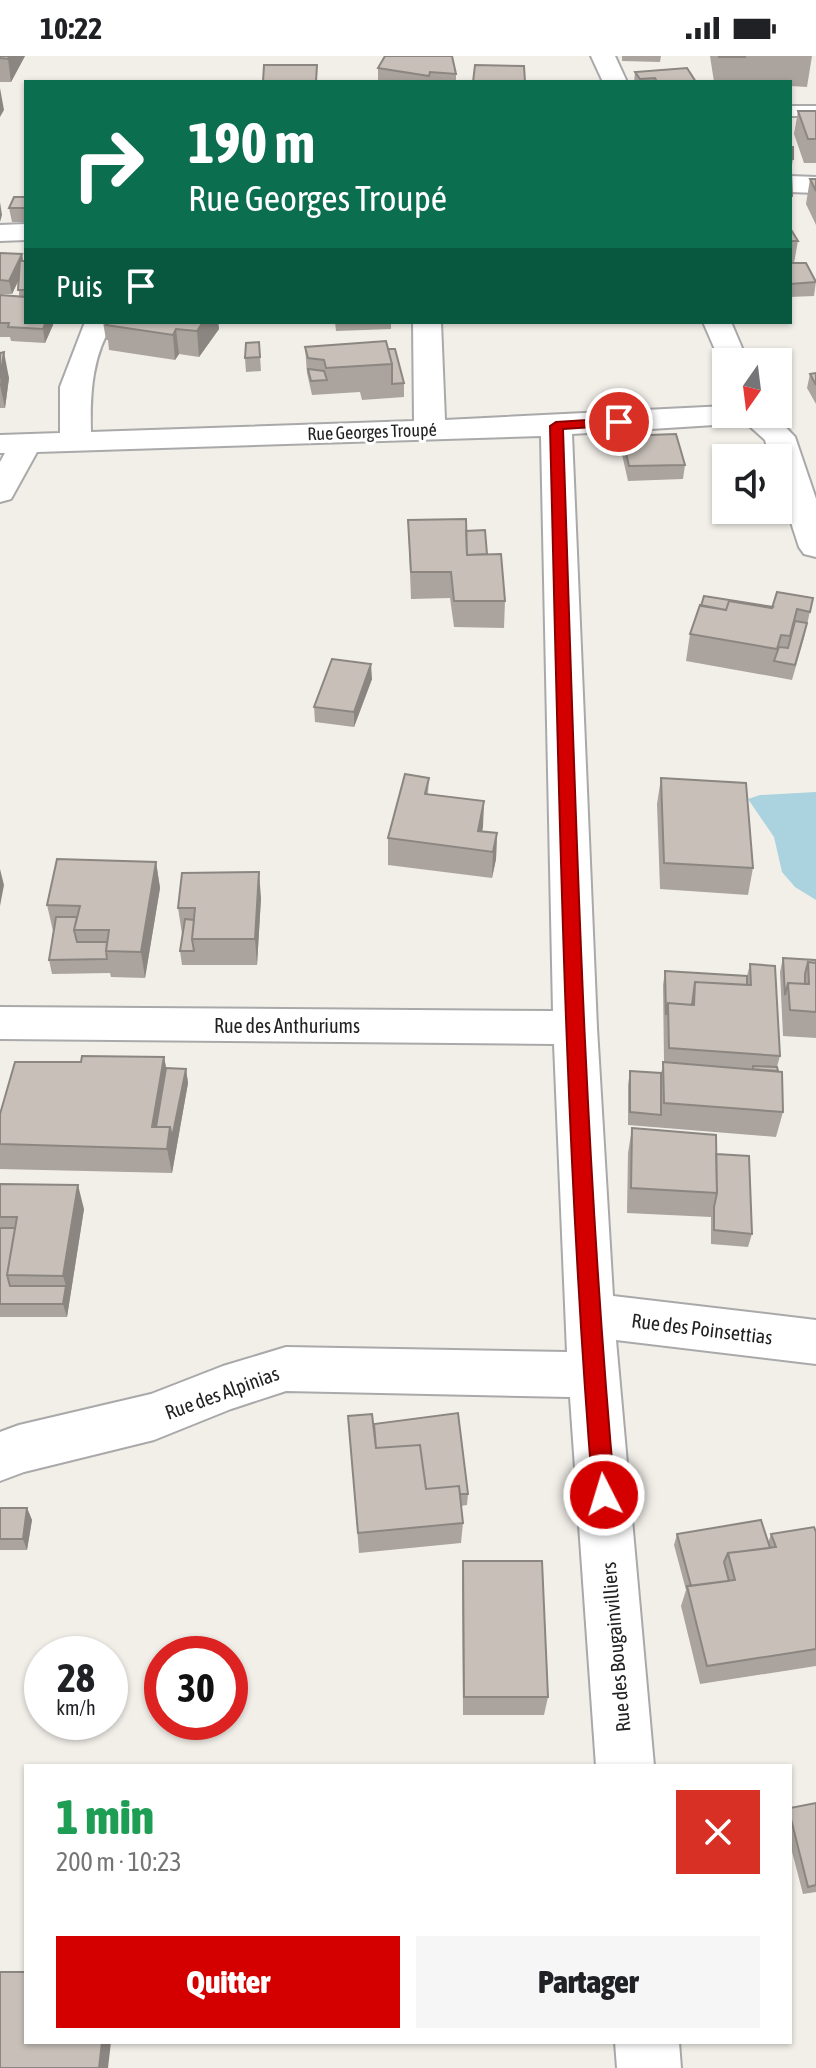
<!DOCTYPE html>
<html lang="fr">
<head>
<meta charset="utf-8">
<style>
	body { margin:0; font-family:"Asap Condensed",sans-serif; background:#f6f6f6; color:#202124; height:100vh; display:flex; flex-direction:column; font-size:30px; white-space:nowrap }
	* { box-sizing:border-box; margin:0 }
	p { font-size:26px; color:#757577 }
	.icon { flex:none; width:44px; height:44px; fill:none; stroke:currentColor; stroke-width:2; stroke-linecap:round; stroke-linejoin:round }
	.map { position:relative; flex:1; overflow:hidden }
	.side { position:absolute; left:24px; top:1708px; width:768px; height:280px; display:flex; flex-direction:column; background:#fff; border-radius:0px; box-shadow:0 2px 6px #0004 }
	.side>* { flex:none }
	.hud { position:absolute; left:24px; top:24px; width:768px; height:244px; border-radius:0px; box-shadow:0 2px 6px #0004; background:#0b6e4f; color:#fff; overflow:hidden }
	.needle { width:52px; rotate:194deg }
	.controls { position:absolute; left:712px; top:292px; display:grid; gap:16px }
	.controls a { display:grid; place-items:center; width:80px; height:80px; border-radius:0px; background:#fff; box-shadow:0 2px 6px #0004; font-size:40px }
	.speed { position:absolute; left:24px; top:1580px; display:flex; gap:16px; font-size:40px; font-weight:700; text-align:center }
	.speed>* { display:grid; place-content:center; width:104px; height:104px; border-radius:50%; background:#fff; box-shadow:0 2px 6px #0004; line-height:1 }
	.speed small { font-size:20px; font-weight:400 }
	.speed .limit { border:12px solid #d22; background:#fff; color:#111 }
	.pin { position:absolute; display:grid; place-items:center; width:68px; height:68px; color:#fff; margin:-34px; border:4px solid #fff; border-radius:50%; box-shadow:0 2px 8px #0007 }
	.me { position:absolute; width:88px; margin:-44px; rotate:355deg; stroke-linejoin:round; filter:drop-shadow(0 0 6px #0008) }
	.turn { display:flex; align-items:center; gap:28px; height:168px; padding:0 32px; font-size:36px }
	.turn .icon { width:104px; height:104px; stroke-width:2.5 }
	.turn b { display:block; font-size:56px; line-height:68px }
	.then { display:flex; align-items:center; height:76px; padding:0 32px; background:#0003; gap:16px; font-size:30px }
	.round { display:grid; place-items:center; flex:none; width:84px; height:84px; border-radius:0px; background:#f6f6f6 }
	.headline { display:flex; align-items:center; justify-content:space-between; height:136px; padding:0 32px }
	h1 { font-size:48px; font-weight:800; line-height:60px; color:#1e9e55 }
	.cta { display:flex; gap:16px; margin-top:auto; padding:16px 32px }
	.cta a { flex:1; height:92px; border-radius:0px; background:#d40000; color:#fff; font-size:32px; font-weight:800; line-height:92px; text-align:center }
	.cta a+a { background:#f6f6f6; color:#202124 }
	.status { display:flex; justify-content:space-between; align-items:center; height:56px; padding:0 40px; background:#fff; direction:ltr }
	.status svg { height:22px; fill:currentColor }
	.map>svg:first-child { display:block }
	.water { fill:#aad3df }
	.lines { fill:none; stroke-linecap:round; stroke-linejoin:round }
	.service-casing { stroke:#a9a9a9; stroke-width:4 }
	.minor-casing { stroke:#a9a9a9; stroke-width:4 }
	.service { fill:#fff; fill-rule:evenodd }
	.minor { fill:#fff; fill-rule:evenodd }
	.wall { fill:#aba49e }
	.shaded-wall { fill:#8b8681 }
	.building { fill:#c7bfb8; stroke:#8b8681; stroke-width:2 }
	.route { fill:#d40000; stroke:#8a0000; stroke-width:2 }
	.labels { text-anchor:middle; stroke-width:6; stroke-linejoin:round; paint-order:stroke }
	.far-street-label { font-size:18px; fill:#222; stroke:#fff }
	.street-label { font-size:20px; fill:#222; stroke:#fff }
</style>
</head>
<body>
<div class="status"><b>10:22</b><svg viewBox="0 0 49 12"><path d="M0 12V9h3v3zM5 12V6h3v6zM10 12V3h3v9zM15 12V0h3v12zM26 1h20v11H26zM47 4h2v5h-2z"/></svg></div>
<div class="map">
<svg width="816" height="2012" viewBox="0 0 816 2012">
	<rect width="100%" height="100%" fill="#f2efe9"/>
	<path class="water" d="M816,736V844L795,831L782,816L774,781L748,743L760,739Z"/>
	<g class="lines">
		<defs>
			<path id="service" d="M790,50H816V60H790Z"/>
			<path id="minor" d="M591,0H615L627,26H603Z
				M790,120L816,121V137L790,136Z
				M26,168V184L0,185V169Z
				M85,266H114C92,298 90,338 91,376L414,365L413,266H441L445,364L726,350V358H773L795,381L816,443V501L804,498L799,491L778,426V402H770L765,384L746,367L572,378L597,972L613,1240L816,1264V1308L616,1284L654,1710H596L570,1341L286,1335L231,1353L154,1384L24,1416L0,1425V1376L19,1369L151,1338L223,1310L286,1291L567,1296L554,988L0,983V951L553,955L541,380L37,396L11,443L0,446V406L5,397H0V379L60,377V331Z
				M703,266H731L748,306H726V313L723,312Z
				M615,1986H679L681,2012H617Z"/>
		</defs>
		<use href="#service" class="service-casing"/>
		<use href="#minor" class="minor-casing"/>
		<use href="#service" class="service"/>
		<use href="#minor" class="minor"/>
	</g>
	<path class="wall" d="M0,0H25L11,26H0Z
		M622,0H661L660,6L622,5Z
		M710,0H812L807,31L790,30V26H714Z
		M378,12L456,18V26H378Z
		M635,16L696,26H634Z
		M798,55H816V107H804L794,78Z
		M790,91L793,103L791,115L792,140L790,152Z
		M810,123H816V169L806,148Z
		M26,141V166H12L9,152Z
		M790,172L798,185L794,207L816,225L814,240L790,241Z
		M0,197L22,198L23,205H26V266L53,269L45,287L11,285L10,281H0V239L19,240V224L12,238H0Z
		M103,266H218L219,273L199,301L179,298L175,304L109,294L108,284H106Z
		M335,266H391V273L336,275Z
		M259,286L261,315L246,316L245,302Z
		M305,291L388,293L404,327V341L362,344L360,336L312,339L307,317Z
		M0,297L9,322L5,352H0Z
		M816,317V348L807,332L810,318Z
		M622,380L685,409L683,423L628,425L621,394Z
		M408,464L466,475L487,498L505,545L504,572L454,571L450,542L411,543Z
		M813,542L804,582L792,624L686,605L690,578L773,551Z
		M372,623L354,671L315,666L314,651Z
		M429,722L428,738L484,745L482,776L497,777L496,803L492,822L388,809V782Z
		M661,722L753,812L748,839L660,833L657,748Z
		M156,806L160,832L145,922L111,921L110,917L52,918L49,904L53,875L47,849Z
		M261,842L257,909H182L180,895L182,878L178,852Z
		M783,902L816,904V982L783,980L780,916Z
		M750,908L780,1000L777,1011L783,1056L776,1081L628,1069V1029L630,1015L661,1017L664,1006L663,929L665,915L747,920Z
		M164,1001L166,1012L186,1013L188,1027L172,1117L0,1113V1058L81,1006Z
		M632,1072L716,1098L752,1178L748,1191L711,1188V1161L627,1157L628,1097Z
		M0,1128L84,1153L67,1261H0Z
		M374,1368L468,1438L467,1449L461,1450L463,1467L461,1487L359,1497L350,1382Z
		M0,1452H27L32,1464L27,1494H0Z
		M816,1476V1610L700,1628L681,1550L686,1534L674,1489L677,1478L768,1487L771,1478Z
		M463,1505L548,1641L544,1659H463L462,1525Z
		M816,1747V1836L803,1838L790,1788V1752Z"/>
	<path class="shaded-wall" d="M9,0H25L11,26L8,3Z
		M0,32L4,54L0,61Z
		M0,146L2,159L0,166Z
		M22,198L24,212L12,238L9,225Z
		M46,266H53V269L45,287L43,273Z
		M203,266H218L219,273L199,301L197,275Z
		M176,273L179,298L175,304L173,279Z
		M4,296L9,322L5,352L0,329Z
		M371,608L372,623L354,671V656Z
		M484,745L483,771L478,794V775Z
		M497,777L496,803L492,822L493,796Z
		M156,806L160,832L145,922L141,896Z
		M0,813L4,829L0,850Z
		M259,816L261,842L257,909L255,883Z
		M164,1001L169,1026L159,1082L152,1071Z
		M186,1013L188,1027L172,1117L167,1093L170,1071Z
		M78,1129L84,1153L67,1261L63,1248L66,1230L63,1220Z
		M27,1452L32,1464L27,1494L23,1483Z
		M102,1986H111L108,2012H99Z"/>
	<path class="building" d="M0,0H9L8,3L0,2Z
		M385,0H452L456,18L430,16L429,20L378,12Z
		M719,0H745V1H719Z
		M264,9H317L316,26H263Z
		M475,9L524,10L525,26H473Z
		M687,12L696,26H657L655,22L640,23L635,16Z
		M798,55H816V83H808Z
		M790,91H793V103H790Z
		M790,115H791L792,140H790Z
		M810,123H816V135Z
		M14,141H26V152H9Z
		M790,172L798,185H790Z
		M0,197L22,198L9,225L0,224Z
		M20,205H26V234H18Z
		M790,207H806L816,226L790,228Z
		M0,239L26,241V266H46L43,273L8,271L9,267H0Z
		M108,266H203L197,275L176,273L173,279L106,269Z
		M386,285L392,308L326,312L324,304L308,302L305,291Z
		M259,286L260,301L245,302L246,287Z
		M388,293H395L404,327L392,328V308Z
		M4,296L0,323V297Z
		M308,313L324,315L327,324L311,325Z
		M816,317V329L810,318Z
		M676,378L685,409L629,410L622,380Z
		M466,463L467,499L501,498L505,545H454L451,516H411L408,464Z
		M485,474L487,498L467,499L466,475Z
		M777,536L813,542L810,556L797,553L790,580L781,579L777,593L690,578L700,549L726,554L729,545L772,552Z
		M704,540L773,551L772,552L729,545L726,554L701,550Z
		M795,565L807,567L795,609L774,605L779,591L788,592Z
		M332,603L371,608L354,656L314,651Z
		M405,718L429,722L425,738L484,745L478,775L497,777L493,796L388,782Z
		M661,722L746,727L753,812L664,807Z
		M57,803L156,806L141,896L106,895L109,874H74L80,850L47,849Z
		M259,816L255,883H192L195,852H178L182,817Z
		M56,861H77L74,874L77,886H107L106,895L107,903L49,904Z
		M185,863L194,864L192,883L194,895H180Z
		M783,902L816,904V907L808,906L805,918V928L788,927L785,939Z
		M808,906L816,907V956L790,954L788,927L809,928Z
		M750,908L775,910L780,1000L669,992L668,947L694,949L695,926L751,929Z
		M665,915L747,920V929L695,926L692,949L668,947L666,959Z
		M82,1000L164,1001L152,1071H170L167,1093L0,1088V1058L15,1006H81Z
		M663,1006L782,1016L783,1056L664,1047Z
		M753,1010L777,1011L778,1015L753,1013Z
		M166,1012L186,1013L172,1082L170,1071H156Z
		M630,1015L661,1017V1059L630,1056Z
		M632,1072L716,1079L717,1137L631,1132Z
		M716,1098L749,1100L752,1178L714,1174V1151L717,1137Z
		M0,1128L78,1129L63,1220L7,1219L17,1161H0Z
		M0,1172H15L7,1219L10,1230H66L63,1248H0Z
		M458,1357L468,1438H460L459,1430L426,1433L420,1389L376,1392L374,1368Z
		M372,1358L376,1392L420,1389L426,1433L459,1430L463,1467L358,1477L348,1360Z
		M0,1452H27L23,1483H0Z
		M761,1464L770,1492L728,1497L724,1506L729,1525L691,1530L677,1478Z
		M814,1471L816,1476V1593L707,1610L687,1530L735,1524L728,1497L776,1491L771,1478Z
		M463,1505H542L548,1641H464Z
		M816,1747V1829L808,1831L790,1759V1752Z
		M0,1916H26V1986H102L99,2012H0Z"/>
	<path class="route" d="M619,362L623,363V369L563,373C575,729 583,1085 615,1439L612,1447L604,1450L596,1447L593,1439C564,1084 559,727 550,370L556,366Z"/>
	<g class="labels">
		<g class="far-street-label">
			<text transform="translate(372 376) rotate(-2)" y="6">Rue Georges Troupé</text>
		</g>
		<g class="street-label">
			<text x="287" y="977">Rue des Anthuriums</text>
			<text transform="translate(702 1273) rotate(7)" y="7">Rue des Poinsettias</text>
			<text transform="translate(222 1337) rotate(-20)" y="7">Rue des Alpinias</text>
			<text transform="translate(616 1591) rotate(-95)" y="7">Rue des Bougainvilliers</text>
		</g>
	</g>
</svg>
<div class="controls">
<a><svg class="needle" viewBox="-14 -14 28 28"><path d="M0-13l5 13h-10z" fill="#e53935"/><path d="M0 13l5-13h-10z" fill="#757577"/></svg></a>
<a><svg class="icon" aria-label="sound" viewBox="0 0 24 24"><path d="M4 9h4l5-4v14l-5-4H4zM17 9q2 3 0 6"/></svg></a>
</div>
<div class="speed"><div>28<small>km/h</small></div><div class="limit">30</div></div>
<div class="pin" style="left:619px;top:366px;background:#d93025"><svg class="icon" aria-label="arrive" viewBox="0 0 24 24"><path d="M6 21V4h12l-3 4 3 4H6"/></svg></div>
<svg class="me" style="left:604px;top:1439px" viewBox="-20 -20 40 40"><circle r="17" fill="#d40000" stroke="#fff" stroke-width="3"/><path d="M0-11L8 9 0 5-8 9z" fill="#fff"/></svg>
<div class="hud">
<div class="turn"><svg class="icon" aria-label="right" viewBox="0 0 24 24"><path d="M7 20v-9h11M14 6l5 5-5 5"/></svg><div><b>190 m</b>Rue Georges Troupé</div></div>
<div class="then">Puis<svg class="icon" aria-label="arrive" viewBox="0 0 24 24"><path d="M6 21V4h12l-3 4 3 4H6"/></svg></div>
</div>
<section class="side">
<div class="headline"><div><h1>1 min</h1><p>200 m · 10:23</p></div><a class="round" style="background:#d93025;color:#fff"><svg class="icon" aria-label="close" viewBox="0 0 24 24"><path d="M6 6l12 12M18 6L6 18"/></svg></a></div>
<div class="cta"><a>Quitter</a><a>Partager</a></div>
</section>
</div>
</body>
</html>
